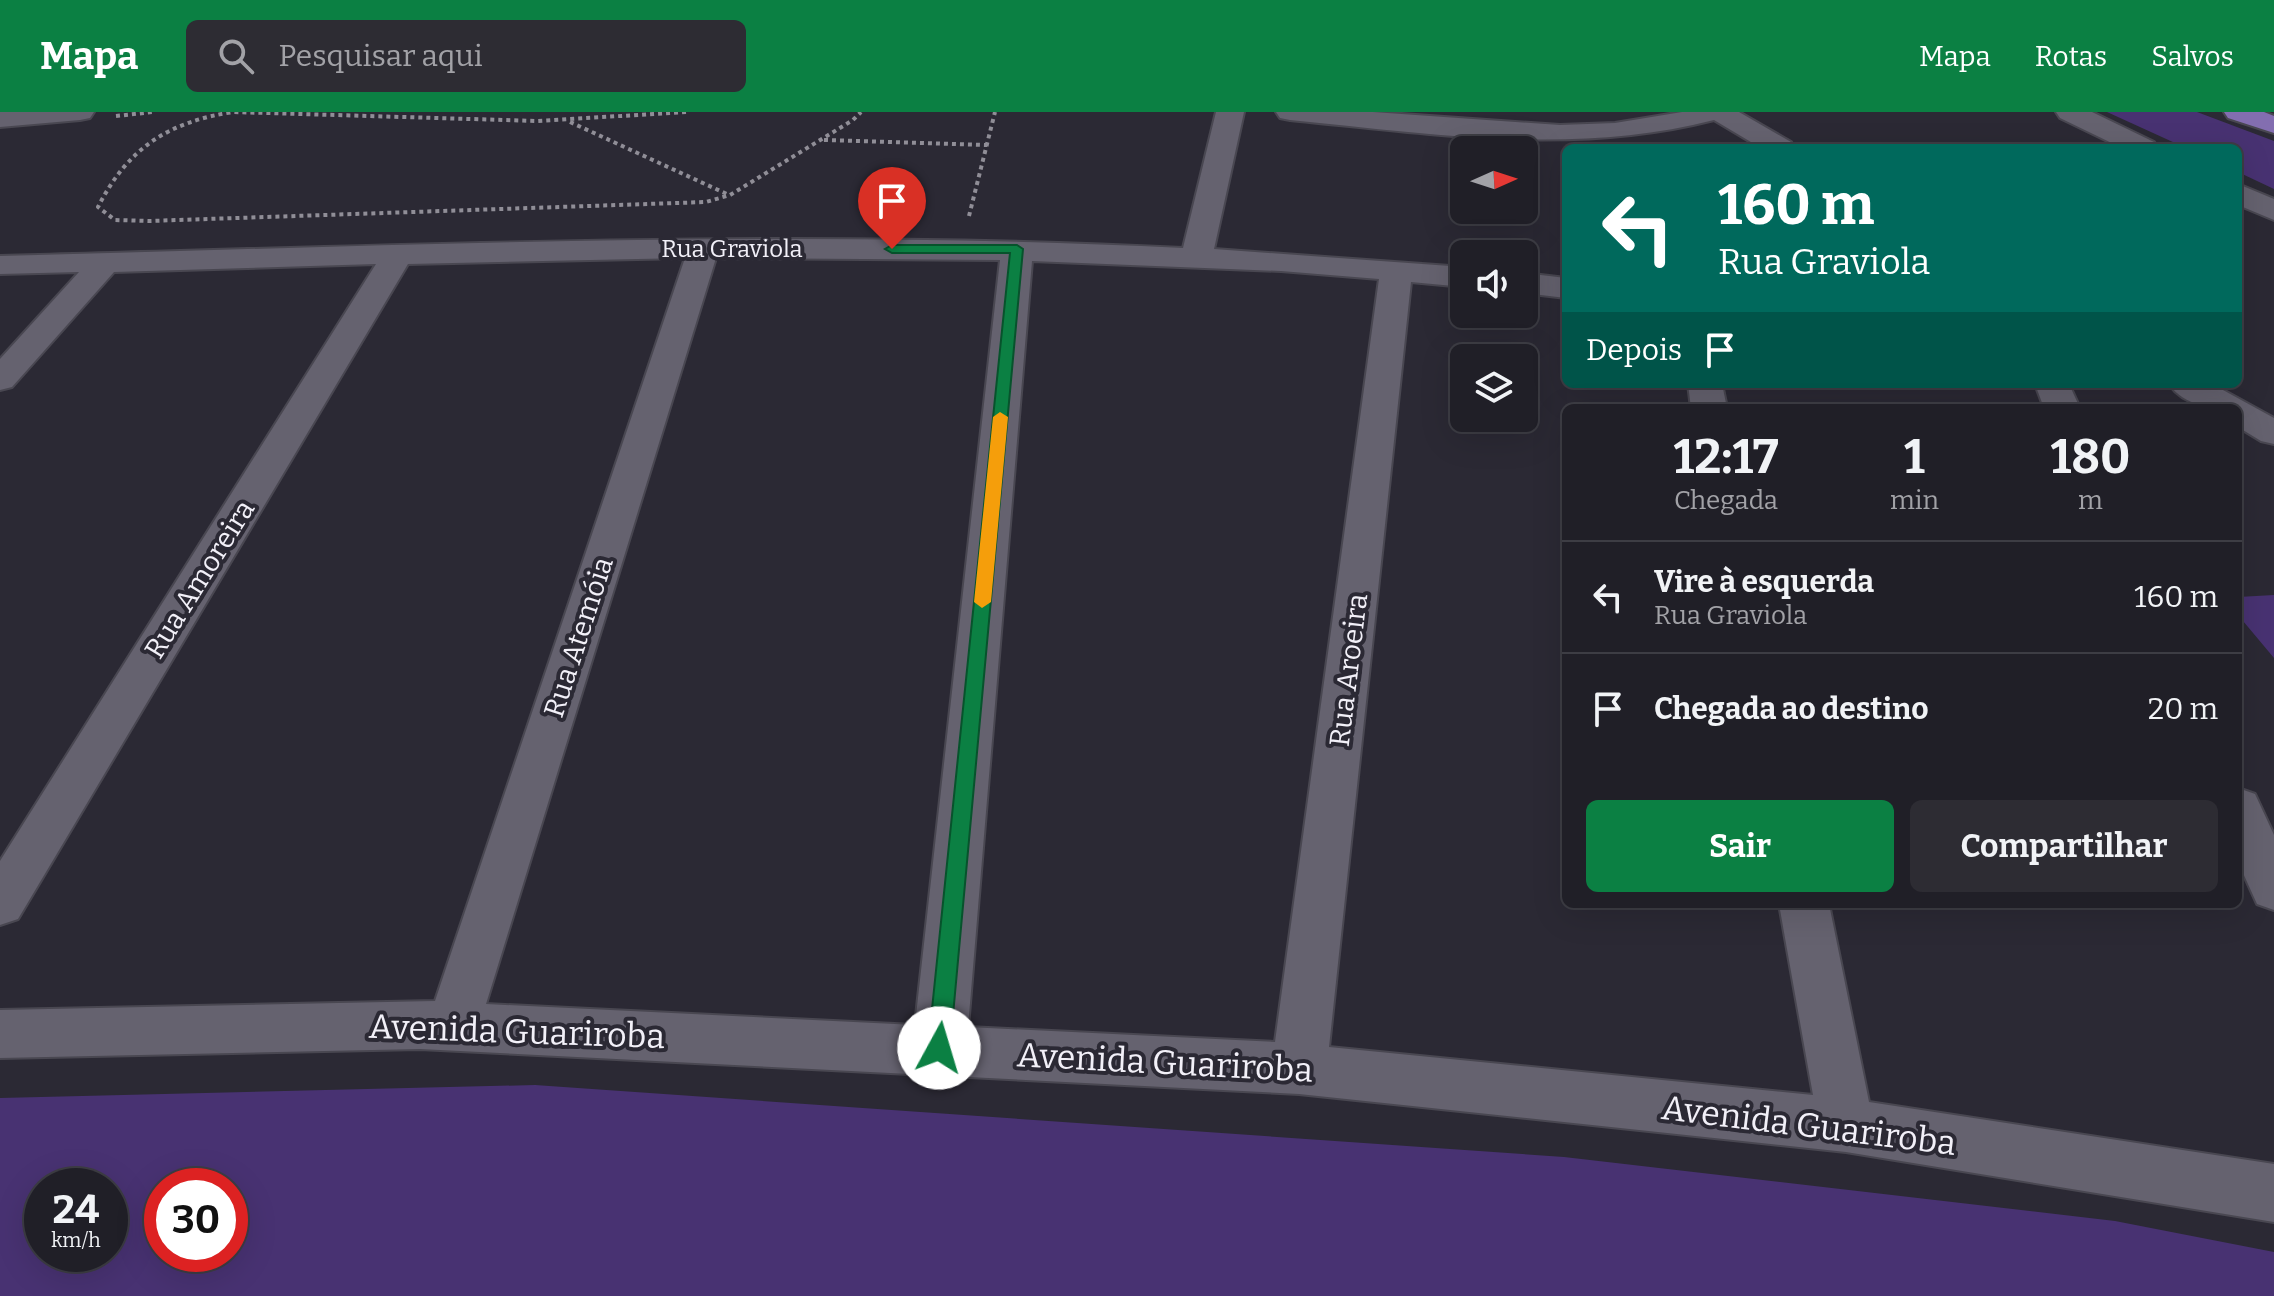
<!DOCTYPE html>
<html lang="pt">
<head>
<meta charset="utf-8">
<style>
	body { margin:0; font-family:Bitter,serif; background:#2d2c33; color:#f1f3f6; height:100vh; display:flex; flex-direction:column; font-size:30px; white-space:nowrap }
	* { box-sizing:border-box; margin:0 }
	p { font-size:26px; color:#a2a2a7 }
	.icon { flex:none; width:44px; height:44px; fill:none; stroke:currentColor; stroke-width:2; stroke-linecap:round; stroke-linejoin:round }
	.map { position:relative; flex:1; overflow:hidden }
	.sheet { position:absolute; left:1562px; top:292px; width:680px; height:504px; display:flex; flex-direction:column; background:#201f27; border-radius:12px; box-shadow:0 8px 32px #0002,0 0 0 2px #3d3d44 }
	.sheet>* { flex:none }
	.top-card { position:absolute; left:1562px; top:32px; width:680px; height:244px; border-radius:12px; box-shadow:0 8px 32px #0002,0 0 0 2px #3d3d44; background:#00695c; color:#fff; overflow:hidden }
	.needle { width:52px; rotate:87deg }
	.controls { position:absolute; left:1450px; top:24px; display:grid; gap:16px }
	.controls a { display:grid; place-items:center; width:88px; height:88px; border-radius:12px; background:#201f27; box-shadow:0 8px 32px #0002,0 0 0 2px #3d3d44; font-size:40px }
	.speed { position:absolute; left:24px; top:1056px; display:flex; gap:16px; font-size:40px; font-weight:700; text-align:center }
	.speed>* { display:grid; place-content:center; width:104px; height:104px; border-radius:50%; background:#201f27; box-shadow:0 8px 32px #0002,0 0 0 2px #3d3d44; line-height:1 }
	.speed small { font-size:20px; font-weight:400 }
	.speed .limit { border:12px solid #d22; background:#fff; color:#111 }
	.pin { position:absolute; display:grid; place-items:center; width:68px; height:68px; color:#fff; margin:-82px -34px; border-radius:50% 50% 50% 0; rotate:-45deg; box-shadow:0 0 8px #0007 }
	.pin .icon { rotate:45deg }
	.me { position:absolute; width:88px; margin:-44px; rotate:6deg; stroke-linejoin:round; filter:drop-shadow(0 0 6px #0008) }
	.turn { display:flex; align-items:center; gap:28px; height:168px; padding:0 24px; font-size:36px }
	.turn .icon { width:104px; height:104px; stroke-width:2.5 }
	.turn b { display:block; font-size:56px; line-height:68px }
	.then { display:flex; align-items:center; height:76px; padding:0 24px; background:#0003; gap:16px; font-size:30px }
	.eta { display:flex; justify-content:space-evenly; align-items:center; height:136px; text-align:center }
	.eta b { font-size:48px; font-weight:700; line-height:56px }
	.cta { display:flex; gap:16px; margin-top:auto; padding:16px 24px }
	.cta a { flex:1; height:92px; border-radius:12px; background:#0b8043; color:#fff; font-size:32px; font-weight:700; line-height:92px; text-align:center }
	.cta a+a { background:#2d2c33; color:#f1f3f6 }
	ul { padding:0; list-style:none }
	li { display:flex; align-items:center; gap:24px; height:112px; padding:0 24px; border-top:2px solid #3d3d44 }
	li div { flex:1 }
	li b { display:block; font-size:30px }
	li em { font-style:normal }
	header { display:flex; align-items:center; gap:48px; box-sizing:border-box; height:112px; padding:0 40px; background:#0b8043; color:#fff }
	header strong { font-size:38px }
	nav { display:flex; gap:44px; margin-inline-start:auto; font-size:28px }
	.search { width:560px; height:72px; background:#2d2c33; display:flex; align-items:center; gap:20px; box-sizing:border-box; padding:0 28px; border-radius:12px; color:#a2a2a7; font-size:30px }
	.map>svg:first-child { display:block }
	.green { fill:#483272; fill-rule:evenodd }
	.lines { fill:none; stroke-linecap:round; stroke-linejoin:round }
	.street-casing { stroke:#494751; stroke-width:4 }
	.primary-casing { stroke:#494751; stroke-width:4 }
	.path { stroke:#908e97; stroke-width:4; stroke-dasharray:4 4; stroke-linecap:butt }
	.street { fill:#65626f; fill-rule:evenodd }
	.primary { fill:#836eb0; fill-rule:evenodd }
	.route { fill:#0b8043; stroke:#07532c; stroke-width:2 }
	.slow { fill:#f59e0b }
	.labels { text-anchor:middle; stroke-width:8; stroke-linejoin:round; paint-order:stroke }
	.far-street-label { font-size:24px; fill:#f2f0f8; stroke:#2b2934 }
	.street-label { font-size:28px; fill:#f2f0f8; stroke:#2b2934 }
	.near-street-label { font-size:34px; fill:#f2f0f8; stroke:#2b2934 }
</style>
</head>
<body>
<header>
<strong>Mapa</strong>
<div class="search"><svg class="icon" aria-label="search" viewBox="0 0 24 24"><circle cx="10" cy="10" r="6"/><path d="M15 15l6 6"/></svg>Pesquisar aqui</div>
<nav><a>Mapa</a><a>Rotas</a><a>Salvos</a></nav>
</header>
<div class="map">
<svg width="2274" height="1184" viewBox="0 0 2274 1184">
	<rect width="100%" height="100%" fill="#2b2934"/>
	<path class="green" d="M2107,0H2197L2274,29V77L2238,60V36H2186Z
		M2274,483V546L2238,503V485Z
		M535,973L1564,1045L2115,1109L2274,1140V1184H0V986ZM42,1074H110V1142H42ZM162,1074H230V1142H162Z"/>
	<g class="lines">
		<defs>
			<path id="street" d="M0,0H94L90,6L80,8L0,15Z
				M1216,0H1244L1214,137L1464,155V175L1411,170L1329,935L1813,983L1779,792H1829L1869,990L2274,1052V1110L1846,1040L1299,982L420,937L0,946V898L435,889L685,146L408,152L18,807L0,813V749L376,152L114,160L12,275L0,278V247L79,160L0,162V144C394,134 790,116 1183,136ZM716,146L1000,148L915,913L486,892ZM1032,149L1281,159L1379,167L1275,930L968,915Z
				M1276,0H1373L1560,13L1615,11L1682,0H1739L1791,30L1795,36H1761L1714,8C1574,44 1432,22 1290,8L1280,6Z
				M2056,0H2092L2154,30L2158,36H2122L2060,6Z
				M2238,72L2274,87V108L2238,93Z
				M1524,161L1566,166V186L1524,181Z
				M1688,272H1722L1727,296H1691Z
				M2035,272H2069L2080,296H2044Z
				M2169,272H2212L2274,306V332L2261,329L2238,315V296C2212,296 2185,295 2169,272Z
				M2238,676L2255,682L2274,723V798L2257,792L2238,750Z"/>
			<path id="primary" d="M2224,0H2264L2274,4V21L2228,6Z"/>
		</defs>
		<use href="#street" class="street-casing"/>
		<use href="#primary" class="primary-casing"/>
		<path class="path" d="M686,0L538,9L233,0C168,10 128,36 98,95L115,108L149,109L706,90L730,83L853,8L861,0
			M116,4L153,0
			M570,10L729,83
			M824,28L987,33
			M969,104L995,0"/>
		<use href="#street" class="street"/>
		<use href="#primary" class="primary"/>
	</g>
	<path class="route" d="M1017,133L1023,137L950,936L947,944L939,947L931,944L928,936L1010,141H892L885,137L892,133Z"/>
	<path class="slow" d="M1000,300L1008,305L991,490L982,496L974,490L993,305Z"/>
	<g class="labels">
		<g class="far-street-label">
			<text x="732" y="145">Rua Graviola</text>
		</g>
		<g class="street-label">
			<text transform="translate(199 467) rotate(-58)" y="10">Rua Amoreira</text>
			<text transform="translate(578 525) rotate(-72)" y="10">Rua Atemóia</text>
			<text transform="translate(1348 558) rotate(-83)" y="10">Rua Aroeira</text>
		</g>
		<g class="near-street-label">
			<text transform="translate(517 919) rotate(2)" y="12">Avenida Guariroba</text>
			<text transform="translate(1165 950) rotate(3)" y="12">Avenida Guariroba</text>
			<text transform="translate(1809 1013) rotate(7)" y="12">Avenida Guariroba</text>
		</g>
	</g>
</svg>
<div class="controls">
<a><svg class="needle" viewBox="-14 -14 28 28"><path d="M0-13l5 13h-10z" fill="#e53935"/><path d="M0 13l5-13h-10z" fill="#a2a2a7"/></svg></a>
<a><svg class="icon" aria-label="sound" viewBox="0 0 24 24"><path d="M4 9h4l5-4v14l-5-4H4zM17 9q2 3 0 6"/></svg></a>
<a><svg class="icon" aria-label="layers" viewBox="0 0 24 24"><path d="M12 4l9 5-9 5-9-5zM3 14l9 5 9-5"/></svg></a>
</div>
<div class="speed"><div>24<small>km/h</small></div><div class="limit">30</div></div>
<div class="pin" style="left:892px;top:137px;background:#d93025"><svg class="icon" aria-label="arrive" viewBox="0 0 24 24"><path d="M6 21V4h12l-3 4 3 4H6"/></svg></div>
<svg class="me" style="left:939px;top:936px" viewBox="-20 -20 40 40"><circle r="19" fill="#fff"/><path d="M0-13L10 11 0 6-10 11z" fill="#0b8043"/></svg>
<div class="top-card">
<div class="turn"><svg class="icon" aria-label="left" viewBox="0 0 24 24"><path d="M17 20v-9H6M10 6l-5 5 5 5"/></svg><div><b>160 m</b>Rua Graviola</div></div>
<div class="then">Depois<svg class="icon" aria-label="arrive" viewBox="0 0 24 24"><path d="M6 21V4h12l-3 4 3 4H6"/></svg></div>
</div>
<section class="sheet">
<div class="eta">
<div><b>12:17</b><p>Chegada</p></div>
<div><b>1</b><p>min</p></div>
<div><b>180</b><p>m</p></div>
</div>
<ul>
<li><svg class="icon" aria-label="left" viewBox="0 0 24 24"><path d="M17 20v-9H6M10 6l-5 5 5 5"/></svg><div><b>Vire à esquerda</b><p>Rua Graviola</p></div><em>160 m</em></li>
<li><svg class="icon" aria-label="arrive" viewBox="0 0 24 24"><path d="M6 21V4h12l-3 4 3 4H6"/></svg><div><b>Chegada ao destino</b></div><em>20 m</em></li>
</ul>
<div class="cta"><a>Sair</a><a>Compartilhar</a></div>
</section>
</div>
</body>
</html>
